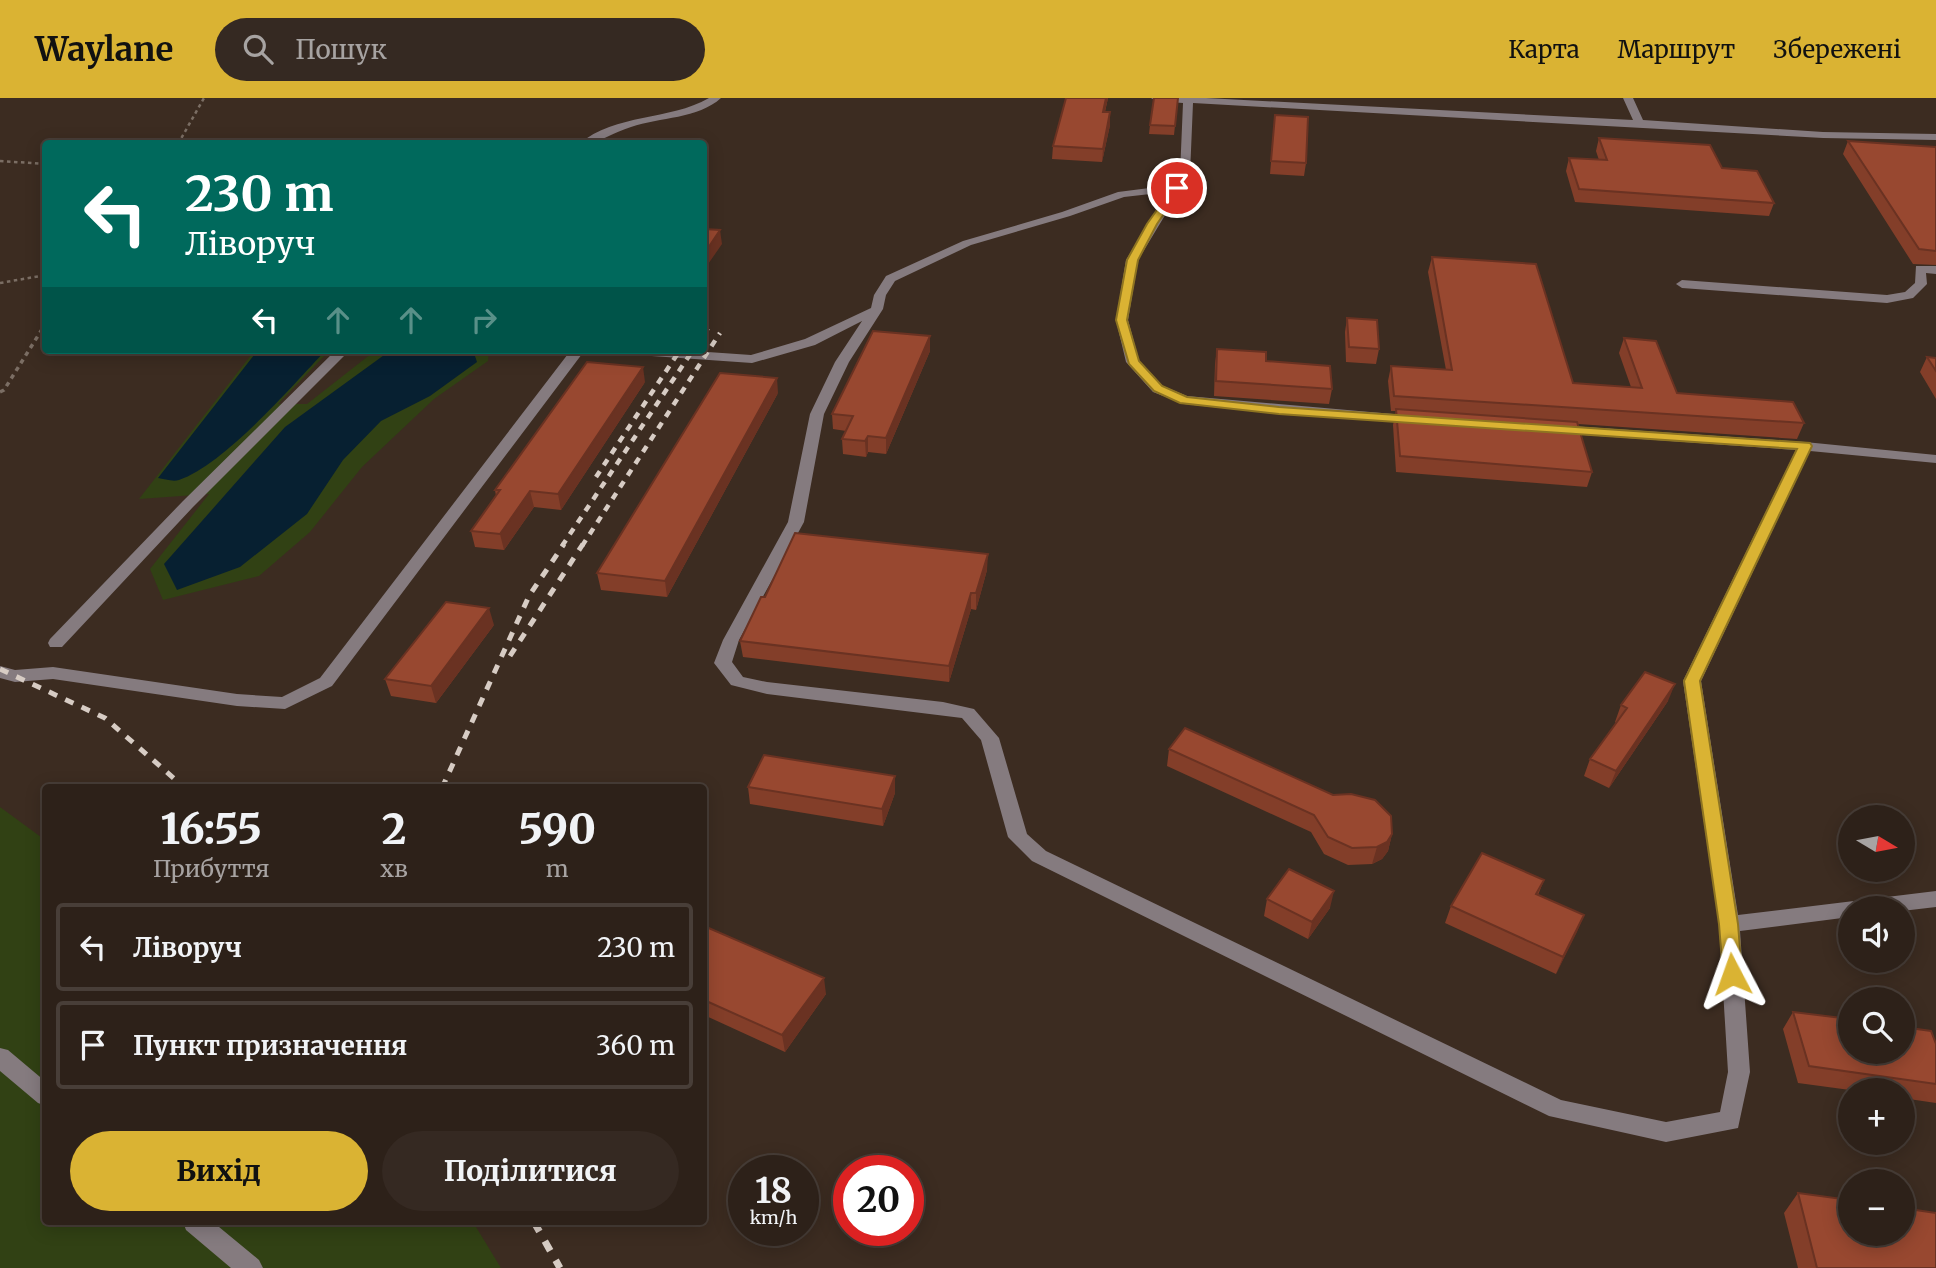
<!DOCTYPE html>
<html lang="uk">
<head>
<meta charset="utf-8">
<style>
	body { margin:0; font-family:Merriweather,serif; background:#352922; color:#f1f3f6; height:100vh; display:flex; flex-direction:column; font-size:26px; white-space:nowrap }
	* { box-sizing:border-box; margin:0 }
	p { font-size:23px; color:#a7a3a2 }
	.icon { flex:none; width:38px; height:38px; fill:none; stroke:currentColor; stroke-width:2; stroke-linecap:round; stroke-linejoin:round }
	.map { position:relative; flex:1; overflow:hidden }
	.panel { position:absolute; left:42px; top:686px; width:665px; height:441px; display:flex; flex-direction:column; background:#2d2119; border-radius:7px; box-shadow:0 4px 18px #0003,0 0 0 2px #483e38 }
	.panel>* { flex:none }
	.top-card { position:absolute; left:42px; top:42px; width:665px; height:214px; border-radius:7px; box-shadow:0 4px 18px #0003,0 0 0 2px #483e38; background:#00695c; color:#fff; overflow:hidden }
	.needle { width:46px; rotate:100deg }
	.controls { position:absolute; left:1838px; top:707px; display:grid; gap:14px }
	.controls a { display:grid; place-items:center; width:77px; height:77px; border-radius:50%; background:#2d2119; box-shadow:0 4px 18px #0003,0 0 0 2px #483e38; font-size:35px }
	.speed { position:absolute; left:728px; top:1057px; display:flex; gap:14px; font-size:35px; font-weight:700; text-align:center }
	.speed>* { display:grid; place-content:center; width:91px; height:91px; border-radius:50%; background:#2d2119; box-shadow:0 4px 18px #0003,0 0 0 2px #483e38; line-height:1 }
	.speed small { font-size:18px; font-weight:400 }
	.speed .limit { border:10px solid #d22; background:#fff; color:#111 }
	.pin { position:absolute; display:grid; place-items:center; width:60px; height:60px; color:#fff; margin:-30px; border:4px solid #fff; border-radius:50%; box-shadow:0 2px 7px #0007 }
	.me { position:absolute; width:77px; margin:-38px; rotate:356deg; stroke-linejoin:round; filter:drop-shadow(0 0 5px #0008) }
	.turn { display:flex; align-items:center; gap:24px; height:147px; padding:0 28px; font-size:32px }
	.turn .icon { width:91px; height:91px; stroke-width:2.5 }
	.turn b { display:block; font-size:49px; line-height:60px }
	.lanes { display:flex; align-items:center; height:66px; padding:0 28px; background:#0003; justify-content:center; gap:35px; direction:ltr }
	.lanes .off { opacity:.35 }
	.eta { display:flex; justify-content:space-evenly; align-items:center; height:119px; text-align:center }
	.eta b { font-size:42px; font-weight:800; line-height:49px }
	.primary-button { display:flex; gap:14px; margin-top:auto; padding:14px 28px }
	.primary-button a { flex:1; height:80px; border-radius:42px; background:#dab333; color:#111; font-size:28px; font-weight:800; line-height:80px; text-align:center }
	.primary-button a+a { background:#352922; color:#f1f3f6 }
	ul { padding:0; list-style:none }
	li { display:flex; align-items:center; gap:21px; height:88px; margin:0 14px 10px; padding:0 14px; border:4px solid #483e38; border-radius:7px }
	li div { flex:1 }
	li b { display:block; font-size:26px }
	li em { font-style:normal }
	header { display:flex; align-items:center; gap:42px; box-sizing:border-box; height:98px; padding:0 35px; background:#dab333; color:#111 }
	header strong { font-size:33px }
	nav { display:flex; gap:38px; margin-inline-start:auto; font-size:24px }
	.search { width:490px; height:63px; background:#352922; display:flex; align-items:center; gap:18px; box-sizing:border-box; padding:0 24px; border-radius:38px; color:#a7a3a2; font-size:26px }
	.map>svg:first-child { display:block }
	.green { fill:#314114 }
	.water { fill:#072031 }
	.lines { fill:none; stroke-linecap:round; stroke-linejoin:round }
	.path-far1 { stroke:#7b6e64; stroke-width:2.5; stroke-dasharray:3.5 3.5; stroke-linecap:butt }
	.path { stroke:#7b6e64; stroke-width:3.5; stroke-dasharray:4.5 4.5; stroke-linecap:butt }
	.minor { fill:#857b7f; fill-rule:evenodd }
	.rail-far2 { stroke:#d7ccc4; stroke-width:4.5; stroke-dasharray:7 7; stroke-linecap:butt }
	.rail-far1 { stroke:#d7ccc4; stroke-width:5; stroke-dasharray:9 9; stroke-linecap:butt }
	.rail { stroke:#d7ccc4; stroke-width:7; stroke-dasharray:11 11; stroke-linecap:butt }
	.wall { fill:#833e29 }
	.shaded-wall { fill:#6a3222 }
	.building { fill:#984830; stroke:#6a3222; stroke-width:2 }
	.route { fill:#dab333; stroke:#8e7421; stroke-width:2 }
</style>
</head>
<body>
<header>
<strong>Waylane</strong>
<div class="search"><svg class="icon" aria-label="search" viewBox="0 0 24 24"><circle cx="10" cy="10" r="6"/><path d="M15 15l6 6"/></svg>Пошук</div>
<nav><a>Карта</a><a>Маршрут</a><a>Збережені</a></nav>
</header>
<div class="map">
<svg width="1936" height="1170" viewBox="0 0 1936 1170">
	<rect width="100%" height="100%" fill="#3c2c21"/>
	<path class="green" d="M255,252H330L278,306H307L376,252H489L488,263L434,301L362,369L310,434L259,478L163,502L150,471L209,396L139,401Z
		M0,709L45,742L46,1124H473L501,1170H0Z"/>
	<path class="water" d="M258,252H326C292,288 225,366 179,382C173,384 164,381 158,380Z
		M391,252H473L477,264L430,298L381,323L343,362L307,416L240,469L177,492L164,466L285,329Z"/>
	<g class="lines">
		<path class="path-far1" d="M178,46L204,0
			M0,63L46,66
			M0,185L46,177"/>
		<path class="path" d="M0,294L4,292L46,225"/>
		<path class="minor" d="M709,0H721C698,21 660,19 631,29C614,34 598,46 579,46C616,15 669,23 709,0Z
			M1151,0H1206L1633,22L1623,0H1633L1643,22L1823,34L1936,36V42L1823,40L1193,5L1190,76L1138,162L1128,222L1139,263L1163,288L1187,298L1416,318L1423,322L1421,325L1279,316L1184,306L1153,294L1126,264L1116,222L1126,162L1168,94L1124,99L1070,118L971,147L895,183L886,197L883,211L849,264L824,316L804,424L739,542L732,564L743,579L767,584L943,604L974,611L999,640L1027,736L1046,753L1561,1002L1666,1024L1720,1014L1728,974L1719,826L1683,583L1796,352L1556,335L1549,331L1556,327L1805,344L1936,357V365L1810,353L1701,583L1738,817L1936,793V809L1902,813V810H1850V819L1740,833L1750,974L1738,1030L1666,1044L1549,1018L1032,763L1008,739L981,642L962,620L767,596L731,587L714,565L723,542L788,424L810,316L835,264L862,223L815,247L752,265L623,256L616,252H679L751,257L805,241L871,210L874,197L886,178L963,143L1062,114L1118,94L1173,87L1180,76L1183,5L1156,3Z
			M1916,168H1936V176L1926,175L1927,186L1913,200L1887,205L1682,190L1676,186L1682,182L1887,197L1905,194L1915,185Z
			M336,252H350L193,409L62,549H50L48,545L50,541L183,403Z
			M571,252H585L332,588L285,611L237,608L53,581L15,584L0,580V568L15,572L53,569L237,596L282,599L320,580Z
			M0,950L8,952L46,984V1008L38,1005L0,973Z
			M183,1124H213L259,1162L263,1170H231L186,1132Z"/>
		<path class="rail-far2" d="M704,236L710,227
			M596,379L680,252
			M562,448L693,252
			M582,448L720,235"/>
		<path class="rail-far1" d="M510,558L583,446
			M0,571L105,620L185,690
			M442,690L529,498L564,446"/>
		<path class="rail" d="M534,1124L560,1170"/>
	</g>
	<path class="wall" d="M1066,0H1108L1105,14L1110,27L1102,64L1052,61L1053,48Z
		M1178,0L1174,37L1149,36L1150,27Z
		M1275,17L1306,65L1304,78L1270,76Z
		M1599,40L1722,70L1774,105L1769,118L1575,104L1566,73L1569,60L1599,62L1596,53Z
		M1848,43L1936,49V167L1913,166L1843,56Z
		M1432,159L1573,285L1631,289L1619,255L1624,240L1677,295L1804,325L1797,341L1578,326L1592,374L1587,389L1396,374L1393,327L1396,313H1391L1388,283L1391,268L1446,272L1428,174Z
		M1347,220L1379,251L1376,266L1346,264L1345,234Z
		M930,238V253L886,356L868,354L866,359L843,356L842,341L846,333L833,331L832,316Z
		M1217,251L1266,263L1332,291L1329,306L1214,298L1215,266Z
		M1927,259L1936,260V301L1920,274Z
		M645,284L561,412L534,409L504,452L475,449L471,433L496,398L495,392Z
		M778,295L667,499L601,492L597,475Z
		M987,472L976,512L971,511L949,584L743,559L740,543L765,499Z
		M494,527L436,605L391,598L385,581Z
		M1668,603L1609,690L1584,678L1590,661L1616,625L1615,624L1621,607Z
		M1169,651L1392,736L1388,753L1382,761L1372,766L1348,767L1324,756L1311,734L1167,668Z
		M895,678V695L883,728L750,706L748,689Z
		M1544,782L1538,797L1584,817L1556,876L1445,825L1451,808Z
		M1267,801L1330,810L1308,841L1264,818Z
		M704,828L826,896L785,954L704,917Z
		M1793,914L1936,946V1005L1902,1000V992H1850L1798,985L1783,931Z
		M1798,1095L1936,1170H1798L1784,1115Z"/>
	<path class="shaded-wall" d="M1106,0H1108L1102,26L1103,14Z
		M1110,14V27L1102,64L1103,51Z
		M720,132L722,146L704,172V156Z
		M930,238V253L886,356V340Z
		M643,269L645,284L561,412L558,396Z
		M777,280L778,295L667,499L665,483Z
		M868,338V354L866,359L865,343Z
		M530,393L534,409L504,452L500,436Z
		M988,456L987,472L976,512V495Z
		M971,495V511L949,584V568Z
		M489,510L494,527L436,605L431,588Z
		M1675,586L1668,603L1609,690L1616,673Z
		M895,678V695L883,728L882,711Z
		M1392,736L1388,753L1382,761L1372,766L1377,749Z
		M1334,793L1330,810L1308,841L1312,824Z
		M1584,817L1577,834L1556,876L1563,859Z
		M824,880L826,896L785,954L782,937Z"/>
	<path class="building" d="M1066,0H1106L1103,14H1110L1103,51L1053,48Z
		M1154,0H1178L1175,28L1150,27Z
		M1275,17L1308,19L1306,65L1271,63Z
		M1599,40L1710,47L1722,70L1757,73L1774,105L1579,91L1569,60L1607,62Z
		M1848,43L1936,49V153L1919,151Z
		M704,131L720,132L704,156Z
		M1432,159L1536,166L1573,285L1642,290L1624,240L1656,243L1677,295L1793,304L1804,325L1394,298L1391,268L1452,272Z
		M1347,220L1377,222L1379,251L1349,249Z
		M873,233L930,238L886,340L868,338L865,343L842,341L853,318L832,316Z
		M1217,251L1266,254V263L1330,268L1332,291L1216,283Z
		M1927,259L1936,260V273Z
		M587,264L643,269L558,396L530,393L500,436L471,433L500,392H495Z
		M720,275L777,280L665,483L597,475Z
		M1396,311L1577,324L1592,374L1400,358Z
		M795,435L988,456L976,495H971L949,568L740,543L761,499H765Z
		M446,504L489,510L431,588L385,581Z
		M1645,574L1675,586L1616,673L1590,661L1627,610L1621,607Z
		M1185,630L1333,697L1351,696L1375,702L1391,718L1392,736L1387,744L1377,749L1352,750L1328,739L1314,717L1169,651Z
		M764,657L895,678L882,711L748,689Z
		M1482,755L1544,782L1536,796L1584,817L1563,859L1451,808Z
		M1289,771L1334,793L1312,824L1267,801Z
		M704,828L824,880L782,937L704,902Z
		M1793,914L1850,921V954H1902V929L1931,933L1936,946V986L1809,968Z
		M1798,1095L1850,1102V1136H1902V1110L1936,1115V1170H1817Z"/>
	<path class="route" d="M1174,88L1182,90L1157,126L1138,162L1127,222L1139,263L1162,288L1187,299L1279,309L1810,345L1812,348L1700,583L1738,826L1742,876L1739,881L1732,883L1725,881L1723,876L1719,826L1684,583L1797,351L1279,316L1180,305L1154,293L1129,266L1116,222L1127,162L1147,126Z"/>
</svg>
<div class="controls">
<a><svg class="needle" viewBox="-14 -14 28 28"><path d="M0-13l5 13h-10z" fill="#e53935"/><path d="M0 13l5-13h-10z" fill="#a7a3a2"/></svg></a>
<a><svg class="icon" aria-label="sound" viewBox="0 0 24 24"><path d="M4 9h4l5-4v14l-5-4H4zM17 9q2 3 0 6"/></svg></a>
<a><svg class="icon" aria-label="search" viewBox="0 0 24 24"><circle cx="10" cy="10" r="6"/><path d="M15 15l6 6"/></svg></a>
<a>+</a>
<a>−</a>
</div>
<div class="speed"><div>18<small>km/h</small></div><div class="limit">20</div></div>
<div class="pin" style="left:1177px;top:90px;background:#d93025"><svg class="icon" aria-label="arrive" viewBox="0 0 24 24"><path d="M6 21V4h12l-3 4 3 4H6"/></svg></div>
<svg class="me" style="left:1732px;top:876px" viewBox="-20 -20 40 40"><path d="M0-17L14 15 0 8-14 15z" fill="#dab333" stroke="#fff" stroke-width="4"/></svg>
<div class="top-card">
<div class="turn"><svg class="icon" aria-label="left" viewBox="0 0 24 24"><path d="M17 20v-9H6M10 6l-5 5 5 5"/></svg><div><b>230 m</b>Ліворуч</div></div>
<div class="lanes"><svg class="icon" aria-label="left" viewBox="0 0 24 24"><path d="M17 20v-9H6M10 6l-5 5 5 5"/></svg><svg class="icon off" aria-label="ahead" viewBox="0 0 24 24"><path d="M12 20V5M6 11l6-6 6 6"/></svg><svg class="icon off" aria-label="ahead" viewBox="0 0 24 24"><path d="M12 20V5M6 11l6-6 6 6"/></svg><svg class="icon off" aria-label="right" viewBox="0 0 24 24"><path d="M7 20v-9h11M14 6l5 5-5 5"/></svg></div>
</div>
<section class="panel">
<div class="eta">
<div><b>16:55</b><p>Прибуття</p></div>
<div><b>2</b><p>хв</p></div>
<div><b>590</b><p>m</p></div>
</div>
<ul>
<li><svg class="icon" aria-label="left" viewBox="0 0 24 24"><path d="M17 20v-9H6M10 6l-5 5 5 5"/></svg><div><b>Ліворуч</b></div><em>230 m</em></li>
<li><svg class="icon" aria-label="arrive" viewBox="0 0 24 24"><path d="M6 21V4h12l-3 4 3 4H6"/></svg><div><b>Пункт призначення</b></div><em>360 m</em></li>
</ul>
<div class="primary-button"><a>Вихід</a><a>Поділитися</a></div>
</section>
</div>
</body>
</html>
